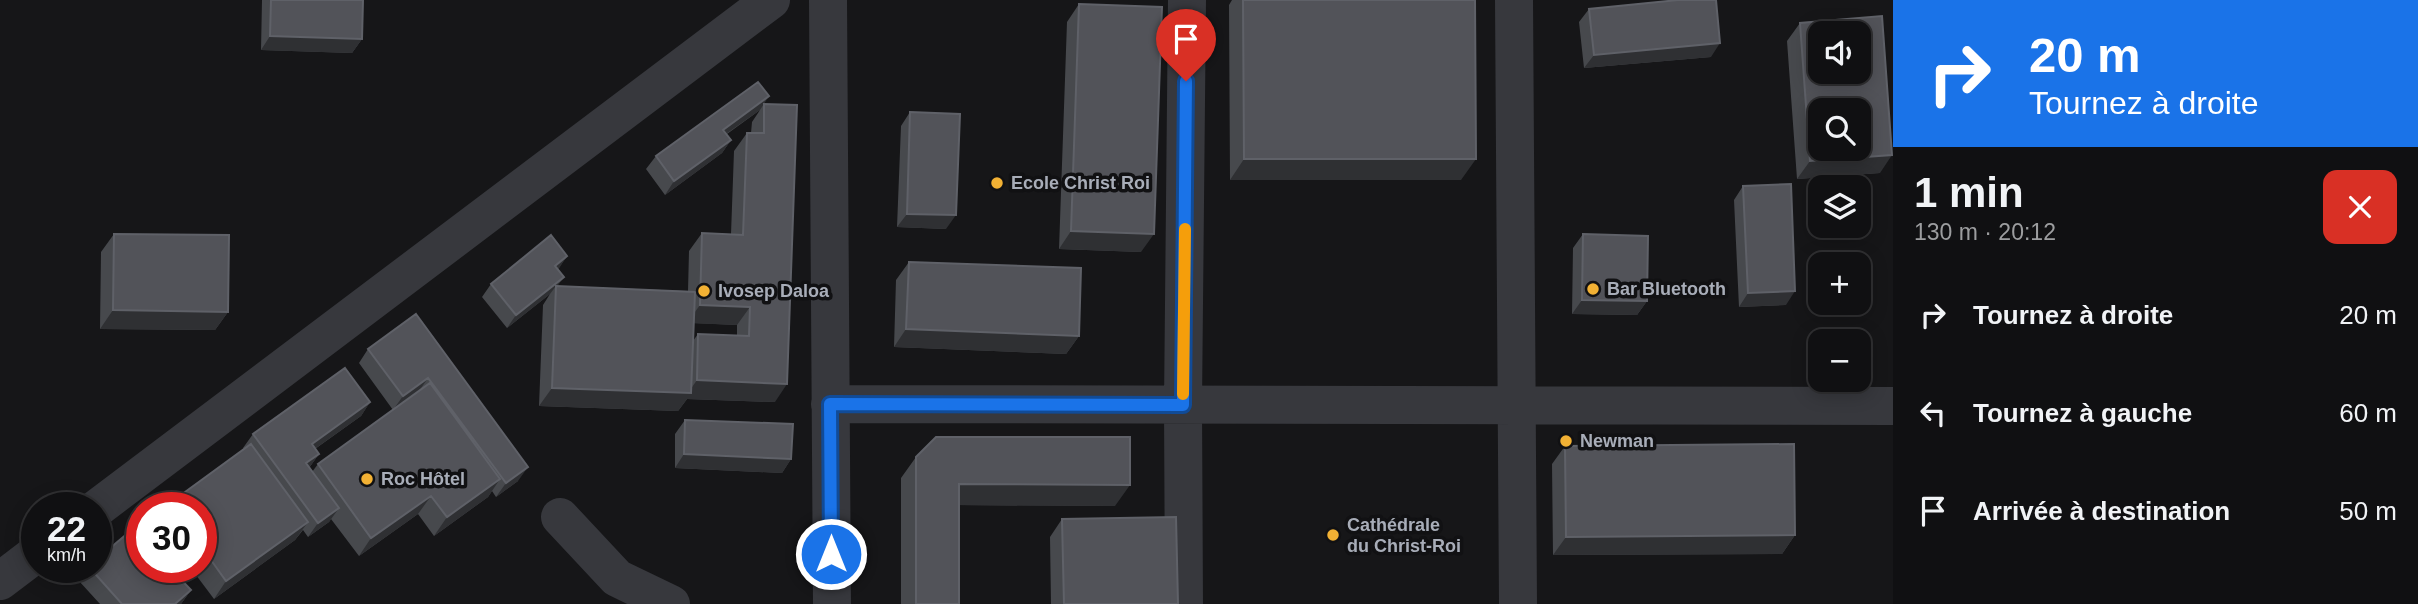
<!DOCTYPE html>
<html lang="fr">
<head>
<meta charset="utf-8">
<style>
	body { margin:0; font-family:Helvetica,sans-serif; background:#19191b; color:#f1f3f6; height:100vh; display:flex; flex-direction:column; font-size:26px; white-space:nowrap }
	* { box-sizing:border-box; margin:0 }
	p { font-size:23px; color:#9c9d9f }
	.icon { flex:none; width:38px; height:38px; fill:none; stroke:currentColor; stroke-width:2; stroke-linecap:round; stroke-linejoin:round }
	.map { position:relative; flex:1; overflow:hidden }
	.panel { display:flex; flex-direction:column; background:#101012; width:525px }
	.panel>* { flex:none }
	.guide { background:#1a73e8; color:#fff; overflow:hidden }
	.buttons { position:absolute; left:1808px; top:21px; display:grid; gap:14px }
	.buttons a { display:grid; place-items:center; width:63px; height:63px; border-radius:14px; background:#101012; box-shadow:0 4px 18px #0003,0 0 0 2px #303032; font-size:35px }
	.speed { position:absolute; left:21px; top:492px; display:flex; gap:14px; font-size:35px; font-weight:700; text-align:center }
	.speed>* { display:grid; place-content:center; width:91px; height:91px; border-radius:50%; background:#101012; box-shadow:0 4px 18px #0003,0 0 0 2px #303032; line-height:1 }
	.speed small { font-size:18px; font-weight:400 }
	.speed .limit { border:10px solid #d22; background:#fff; color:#111 }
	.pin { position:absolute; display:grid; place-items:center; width:60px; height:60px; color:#fff; margin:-72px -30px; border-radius:50% 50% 50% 0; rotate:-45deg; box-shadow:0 0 7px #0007 }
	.pin .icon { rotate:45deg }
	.me { position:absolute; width:77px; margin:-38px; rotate:0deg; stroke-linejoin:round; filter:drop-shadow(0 0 5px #0008) }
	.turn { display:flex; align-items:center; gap:24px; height:147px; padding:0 21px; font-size:32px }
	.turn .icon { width:91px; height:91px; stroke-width:2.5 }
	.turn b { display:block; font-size:49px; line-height:60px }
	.round { display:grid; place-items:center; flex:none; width:74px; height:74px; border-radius:14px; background:#19191b }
	.headline { display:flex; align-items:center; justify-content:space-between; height:119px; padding:0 21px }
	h1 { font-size:42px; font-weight:700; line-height:52px }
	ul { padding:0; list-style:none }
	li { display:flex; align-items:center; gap:21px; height:98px; padding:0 21px }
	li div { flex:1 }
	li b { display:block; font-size:26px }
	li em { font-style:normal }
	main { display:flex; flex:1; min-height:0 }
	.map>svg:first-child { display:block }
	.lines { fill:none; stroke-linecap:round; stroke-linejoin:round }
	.minor { stroke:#37383d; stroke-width:38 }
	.wall { fill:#47494d; fill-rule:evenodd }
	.shaded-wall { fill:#2f3033 }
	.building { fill:#525359; stroke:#5f6168; stroke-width:2; fill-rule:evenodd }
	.route-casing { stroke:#114b97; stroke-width:18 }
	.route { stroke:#1a73e8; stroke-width:12 }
	.slow { stroke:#f59e0b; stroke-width:12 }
	.poi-dot { fill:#f2b134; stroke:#111113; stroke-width:2.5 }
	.labels { text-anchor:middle; stroke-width:7; stroke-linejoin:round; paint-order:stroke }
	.poi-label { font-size:18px; font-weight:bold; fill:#a8adb8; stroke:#111113; text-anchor:start }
</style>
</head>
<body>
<main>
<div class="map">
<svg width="1893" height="604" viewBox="0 0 1893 604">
	<rect width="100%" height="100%" fill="#161618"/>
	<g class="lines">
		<path class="minor" d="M828,0L832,604
			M1514,0L1518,604
			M830,404L1893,406
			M96,509L771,0
			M560,517L617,578L671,604
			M0,581L37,553
			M1184,604L1183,405L1187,0"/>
	</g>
	<path class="wall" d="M262,0H363L362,39L352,53L261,50Z
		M1232,0H1475L1461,180H1230L1229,5Z
		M1079,4L1141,252L1059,249L1067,22Z
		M1589,9L1711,57L1584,68L1579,22Z
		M1800,23L1880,173L1797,179L1787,41Z
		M764,104L775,402L687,399L678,411L539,406L543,305L550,294L507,328L482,297L491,284L567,256L558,269L564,277L557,286L688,291L689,251L702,233L731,234L734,151L747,133H751L752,122L760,110L727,134L731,140L722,153L665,195L646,169L656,156ZM694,323L737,325V336L698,334L693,341Z
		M910,112L946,229L897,227L901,126Z
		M1743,186L1786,305L1739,307L1734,200Z
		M114,234L228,312L215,330L100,329L101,252Z
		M1583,234L1647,301L1637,315L1572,314L1573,248Z
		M909,262L1079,336L1066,354L894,347L896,280Z
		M416,314L518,481L496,497L492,491L488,497L434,536L418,514L359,556L331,519L329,522L308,537L303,530L295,540L214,599L190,567H201V508H166L170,503L244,449L243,448L253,434L370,402L361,416L315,449L319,454L309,468L312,472L318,464L393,410L359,363L368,349Z
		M685,420L791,459L782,473L675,468V434Z
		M1565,446L1795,535L1782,554L1553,555L1552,464Z
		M916,457L1115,506L959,505V604H901V478Z
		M1062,519L1178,604H1051L1050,537Z
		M89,567L191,590L181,604H100L79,581Z"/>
	<path class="shaded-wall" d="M270,36L362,39L352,53L261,50Z
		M1720,43L1711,57L1584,68L1594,55Z
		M769,96L760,110L713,143L723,130Z
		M731,140L722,153L665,195L674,181Z
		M1892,155L1880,173L1797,179L1810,161Z
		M1244,159H1476L1461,180H1230Z
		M907,214L956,215L946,229L897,227Z
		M1071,231L1154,234L1141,252L1059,249Z
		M567,256L558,270L555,266Z
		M564,277L555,289L556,286L550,294L507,328L516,315Z
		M1795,291L1786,305L1739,307L1748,293Z
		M1582,300L1647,301L1637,315L1572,314Z
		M700,305L750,307L737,325L687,323Z
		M113,310L228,312L215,330L100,329Z
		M906,329L1079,336L1066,354L894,347Z
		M428,378L419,391L393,410L403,396Z
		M697,380L787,384L775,402L687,399L678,411L539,406L552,388L688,393Z
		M370,402L361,416L302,458L312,444Z
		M319,454L309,468L306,463Z
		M684,454L791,459L782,473L675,468Z
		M528,467L518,481L496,497L506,483Z
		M500,479L488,497L434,536L447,517Z
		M959,484L1130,485L1115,506L945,505Z
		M431,496L418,514L359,556L371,538Z
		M339,508L329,522L308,537L318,523Z
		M308,522L295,540L214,599L226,581Z
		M1795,535L1782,554L1553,555L1566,537Z
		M191,590L181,604H175Z"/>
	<path class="building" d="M271,0H363L362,39L270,36Z
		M1243,0H1475L1476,159H1244Z
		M1678,0H1716L1720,43L1594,55L1589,9Z
		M1079,4L1162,7L1154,234L1071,231Z
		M1882,16L1892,155L1810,161L1800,23ZM1820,33H1858V72H1820ZM1820,110H1858V149H1820Z
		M758,82L769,96L723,130L731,140L674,181L656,156Z
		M764,104L797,105L787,384L697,380L698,334L749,336L750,307L700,305L702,233L743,235L747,133H764Z
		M910,112L960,114L956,215L907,214Z
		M1791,184L1795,291L1748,293L1743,186Z
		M114,234L229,235L228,312L113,310Z
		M1583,234L1648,236L1647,301L1582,300Z
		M551,235L567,256L555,266L564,277L516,315L491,284Z
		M909,262L1081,268L1079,336L906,329Z
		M556,286L695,292L691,393L552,388Z
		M416,314L528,467L506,483L428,378L403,396L368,349Z
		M345,368L370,402L312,444L319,454L306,463L339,508L318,523L253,434Z
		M430,383L500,479L447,517L431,496L371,538L318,464Z
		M685,420L793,424L791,459L684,454Z
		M936,437H1130V485L959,484V604H916V457Z
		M251,444L308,522L226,581L201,546V508H173L170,503Z
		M1794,444L1795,535L1566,537L1565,446Z
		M1176,517L1178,604H1064L1062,519Z
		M134,528L142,537V567H169L191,590L175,604H122L89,567H96V560Z"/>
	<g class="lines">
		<defs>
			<path id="route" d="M831,554L830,404L1183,405L1186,81"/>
		</defs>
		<use href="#route" class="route-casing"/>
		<use href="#route" class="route"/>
		<path class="slow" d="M1183,394L1185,229"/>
	</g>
	<g class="poi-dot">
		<circle cx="997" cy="183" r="7"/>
		<circle cx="1593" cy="289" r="7"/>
		<circle cx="704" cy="291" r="7"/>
		<circle cx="1566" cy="441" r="7"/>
		<circle cx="367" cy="479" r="7"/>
		<circle cx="1333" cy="535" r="7"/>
	</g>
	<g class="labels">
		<g class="poi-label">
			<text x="1011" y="189">Ecole Christ Roi</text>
			<text x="1607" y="295">Bar Bluetooth</text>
			<text x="718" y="297">Ivosep Daloa</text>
			<text x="1580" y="447">Newman</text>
			<text x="381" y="485">Roc Hôtel</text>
			<text x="1347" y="531">Cathédrale<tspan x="1347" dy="21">du Christ-Roi</tspan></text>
		</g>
	</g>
</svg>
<div class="buttons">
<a><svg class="icon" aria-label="sound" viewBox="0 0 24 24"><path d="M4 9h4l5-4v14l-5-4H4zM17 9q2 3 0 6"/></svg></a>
<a><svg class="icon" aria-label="search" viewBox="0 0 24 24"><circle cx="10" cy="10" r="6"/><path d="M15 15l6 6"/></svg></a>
<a><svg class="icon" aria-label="layers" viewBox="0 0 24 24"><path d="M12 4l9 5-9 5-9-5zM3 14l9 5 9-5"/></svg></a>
<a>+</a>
<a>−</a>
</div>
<div class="speed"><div>22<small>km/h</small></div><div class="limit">30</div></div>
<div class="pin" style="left:1186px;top:81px;background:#d93025"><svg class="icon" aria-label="arrive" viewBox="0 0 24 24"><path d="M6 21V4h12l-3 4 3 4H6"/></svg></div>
<svg class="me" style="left:831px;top:554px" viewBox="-20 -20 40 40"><circle r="17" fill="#1a73e8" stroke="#fff" stroke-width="3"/><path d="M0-11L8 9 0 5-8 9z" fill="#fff"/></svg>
</div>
<section class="panel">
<div class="guide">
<div class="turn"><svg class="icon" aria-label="right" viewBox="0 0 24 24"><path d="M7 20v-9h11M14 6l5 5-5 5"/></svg><div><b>20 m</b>Tournez à droite</div></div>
</div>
<div class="headline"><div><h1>1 min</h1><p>130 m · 20:12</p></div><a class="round" style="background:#d93025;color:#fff"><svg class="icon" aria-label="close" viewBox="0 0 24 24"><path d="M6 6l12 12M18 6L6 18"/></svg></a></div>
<ul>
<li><svg class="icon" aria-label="right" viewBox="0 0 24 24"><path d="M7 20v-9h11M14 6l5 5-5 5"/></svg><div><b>Tournez à droite</b></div><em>20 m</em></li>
<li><svg class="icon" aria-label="left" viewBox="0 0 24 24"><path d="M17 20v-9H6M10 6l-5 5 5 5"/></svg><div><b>Tournez à gauche</b></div><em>60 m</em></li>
<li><svg class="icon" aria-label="arrive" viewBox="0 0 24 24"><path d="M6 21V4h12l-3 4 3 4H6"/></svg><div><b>Arrivée à destination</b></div><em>50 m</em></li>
</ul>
</section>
</main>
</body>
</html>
